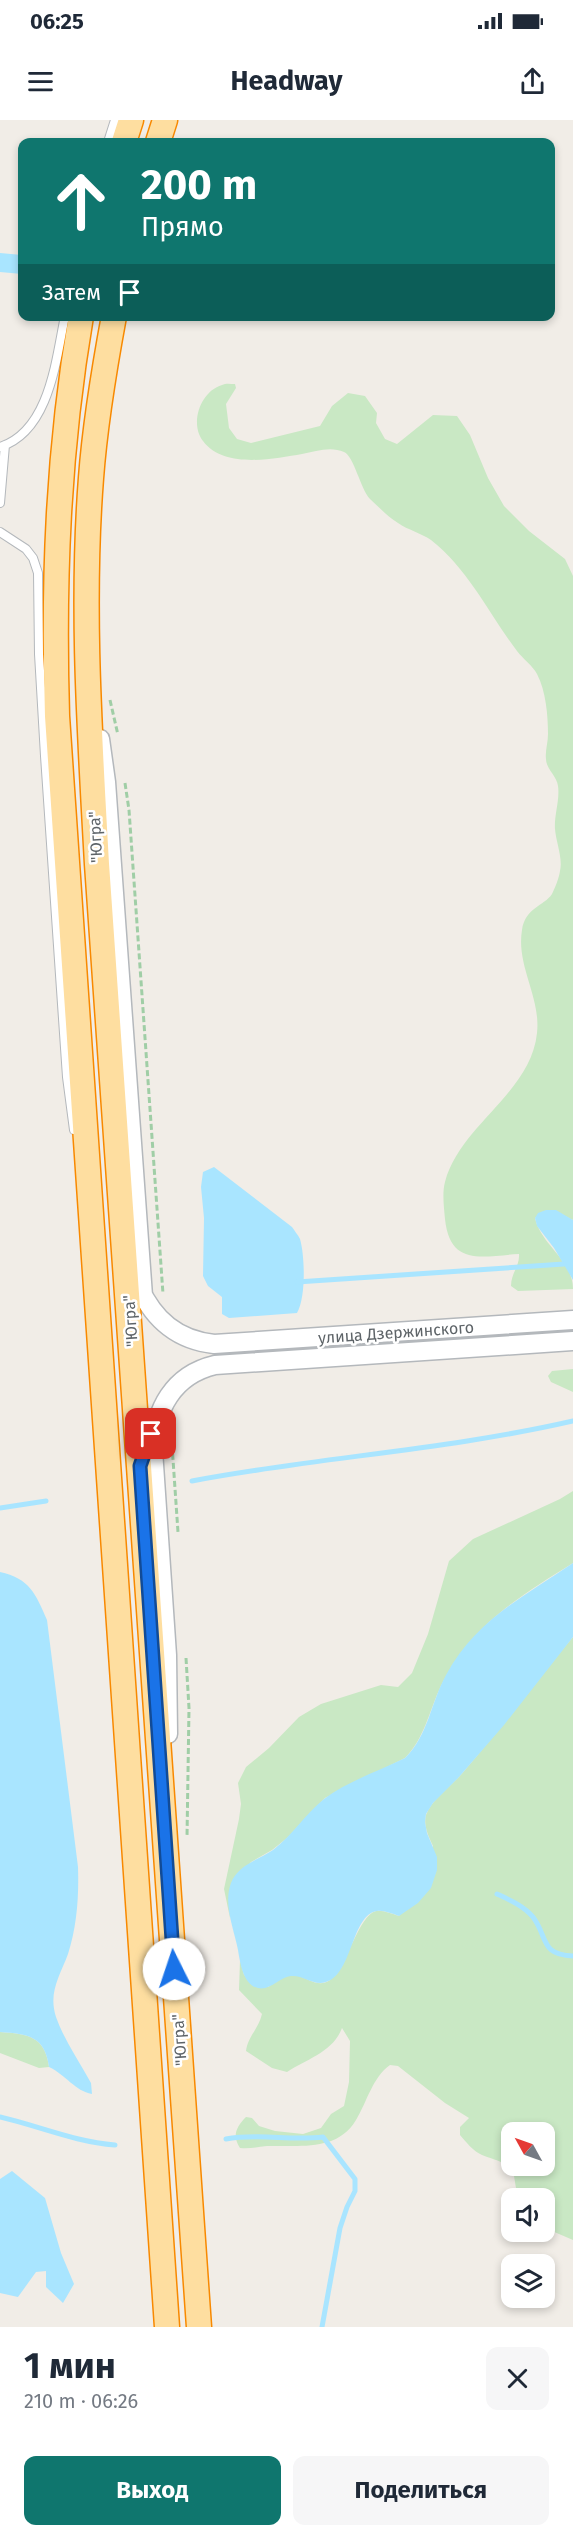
<!DOCTYPE html>
<html lang="ru">
<head>
<meta charset="utf-8">
<style>
	body { margin:0; font-family:"Fira Sans",sans-serif; background:#f6f6f7; color:#1f2937; height:100vh; display:flex; flex-direction:column; font-size:22px; white-space:nowrap }
	* { box-sizing:border-box; margin:0 }
	p { font-size:20px; color:#747a83 }
	.icon { flex:none; width:33px; height:33px; fill:none; stroke:currentColor; stroke-width:2; stroke-linecap:round; stroke-linejoin:round }
	.map { position:relative; height:2207px; overflow:hidden }
	.panel { display:flex; flex-direction:column; background:#fff; flex:1 }
	.panel>* { flex:none }
	.hud { position:absolute; left:18px; top:18px; width:537px; height:183px; border-radius:12px; box-shadow:0 3px 9px #0003; background:#0f766e; color:#fff; overflow:hidden }
	.needle { width:39px; rotate:310deg }
	.tools { position:absolute; left:501px; top:2002px; display:grid; gap:12px }
	.tools a { display:grid; place-items:center; width:54px; height:54px; border-radius:12px; background:#fff; box-shadow:0 3px 9px #0003; font-size:30px }
	.pin { position:absolute; display:grid; place-items:center; width:51px; height:51px; color:#fff; margin:-26px; border-radius:12px; box-shadow:0 3px 9px #0006 }
	.me { position:absolute; width:66px; margin:-33px; rotate:356deg; stroke-linejoin:round; filter:drop-shadow(0 0 4px #0008) }
	.turn { display:flex; align-items:center; gap:21px; height:126px; padding:0 24px; font-size:27px }
	.turn .icon { width:78px; height:78px; stroke-width:2.5 }
	.turn b { display:block; font-size:42px; line-height:51px }
	.then { display:flex; align-items:center; height:57px; padding:0 24px; background:#0003; gap:12px; font-size:22px }
	.round { display:grid; place-items:center; flex:none; width:63px; height:63px; border-radius:12px; background:#f6f6f7 }
	.summary { display:flex; align-items:center; justify-content:space-between; height:102px; padding:0 24px }
	h1 { font-size:36px; font-weight:700; line-height:45px }
	.cta { display:flex; gap:12px; margin-top:auto; padding:12px 24px }
	.cta a { flex:1; height:69px; border-radius:12px; background:#0f766e; color:#fff; font-size:24px; font-weight:700; line-height:69px; text-align:center }
	.cta a+a { background:#f6f6f7; color:#1f2937 }
	.status { display:flex; justify-content:space-between; align-items:center; height:42px; padding:0 30px; background:#fff; direction:ltr }
	.status svg { height:16px; fill:currentColor }
	header { display:flex; justify-content:space-between; align-items:center; height:78px; padding:0 24px; background:#fff; font-size:27px; font-weight:700 }
	.map>svg:first-child { display:block }
	.green { fill:#c9e8c4; fill-rule:evenodd }
	.water { fill:#a9e5ff }
	.lines { fill:none; stroke-linecap:round; stroke-linejoin:round }
	.stream { stroke:#a9e5ff; stroke-width:5 }
	.service-casing { stroke:#b4b8bc; stroke-width:10 }
	.tertiary-casing { stroke:#b4b8bc; stroke-width:21 }
	.trunk-casing { stroke:#f88900; stroke-width:27 }
	.path { stroke:#a0cea6; stroke-width:3; stroke-dasharray:6 3; stroke-linecap:butt }
	.service { stroke:#fff; stroke-width:8 }
	.tertiary { stroke:#fff; stroke-width:18 }
	.trunk { stroke:#fedea0; stroke-width:24 }
	.route-casing { stroke:#114b97; stroke-width:15 }
	.route { stroke:#1a73e8; stroke-width:10 }
	.labels { text-anchor:middle; stroke-width:5; stroke-linejoin:round; paint-order:stroke }
	.street-label { font-size:16px; fill:#5e6468; stroke:#fff }
</style>
</head>
<body>
<div class="status"><b>06:25</b><svg viewBox="0 0 49 12"><path d="M0 12V9h3v3zM5 12V6h3v6zM10 12V3h3v9zM15 12V0h3v12zM26 1h20v11H26zM47 4h2v5h-2z"/></svg></div>
<header><svg class="icon" aria-label="menu" viewBox="0 0 24 24"><path d="M4 6h16M4 12h16M4 18h16"/></svg>Headway<svg class="icon" aria-label="share" viewBox="0 0 24 24"><path d="M12 15V3M7 8l5-5 5 5M5 13v7h14v-7"/></svg></header>
<div class="map">
<svg width="573" height="2207" viewBox="0 0 573 2207">
	<rect width="100%" height="100%" fill="#f1ede7"/>
	<path class="green" d="M235,264L236,268L226,284L229,308L237,319L251,323L320,306L332,286L348,273L365,276L377,293L376,303L385,319L397,324L433,295L457,296L470,315L488,358L504,386L529,411L565,439L573,456V1100C557,1092 550,1087 535,1098C541,1125 573,1140 573,1169L518,1171L511,1166C511,1153 520,1146 519,1134C482,1136 450,1147 445,1099C444,1088 442,1073 445,1062C460,1005 531,973 537,913C541,877 516,846 522,810C525,788 544,786 552,774C555,768 559,758 560,751C563,738 556,722 555,709C554,695 560,680 558,666C557,656 546,649 546,639C545,631 548,623 548,614C548,596 546,571 537,554C533,546 523,539 517,531C489,494 469,450 431,420C421,413 408,410 398,403C388,397 379,387 370,379C360,368 354,336 344,332C331,326 316,331 302,334C273,339 224,349 203,321C189,303 201,271 222,265C226,263 230,264 235,264Z
		M573,1249V1272L551,1262L548,1256L552,1251Z
		M573,1371V1443C517,1478 470,1506 440,1568C429,1592 424,1619 405,1638L325,1678L287,1718L272,1730L251,1742L229,1772L230,1798L224,1769L239,1699L241,1684L238,1663L246,1647L269,1628L299,1597L321,1584L381,1565L398,1567L412,1553L428,1514L449,1441L473,1419L560,1379Z
		M573,1517V2120L545,2108L544,2079H521L516,2068L513,2050C500,2039 496,2041 482,2035C473,2031 466,2022 460,2015V2007L469,1998L445,1983L398,1946L390,1945C372,1958 367,1982 356,2000C337,2032 299,2025 267,2026C258,2027 250,2029 240,2028C232,2016 236,2007 246,1997L252,1998L259,2006L275,2011L303,2014L321,2008L331,1994L344,1986L349,1962L350,1921L342,1908C333,1932 307,1939 287,1952L272,1948L246,1931C248,1916 258,1910 262,1894L239,1870L240,1840L244,1855L268,1867C277,1861 287,1853 299,1856C309,1859 319,1868 330,1860C348,1844 359,1795 376,1791C383,1790 392,1794 399,1796L433,1726C429,1717 423,1706 426,1695C432,1678 454,1664 465,1650C503,1606 536,1560 573,1517ZM512,2013H544V2046H512Z
		M0,1912C28,1914 45,1916 49,1947L39,1948L0,1933Z"/>
	<path class="water" d="M0,133L22,135V154L0,152Z
		M214,1047L292,1107C294,1110 298,1115 300,1119C305,1136 306,1178 297,1193L229,1198L222,1194V1177L208,1166L203,1156L204,1098L201,1067L203,1052Z
		M546,1090H556L573,1100V1160L554,1128L537,1106L535,1098L538,1093Z
		M573,1443V1517L504,1605L459,1657L433,1683L426,1694L425,1702L427,1713L437,1737V1750L431,1768L418,1783L399,1796C393,1794 383,1790 377,1791C351,1795 353,1854 326,1862C313,1866 304,1855 291,1856C280,1857 270,1871 258,1868C243,1865 240,1842 238,1830C234,1809 223,1784 231,1763C238,1745 258,1740 273,1730C293,1715 305,1694 324,1679C348,1661 379,1651 405,1638C428,1616 431,1582 446,1555C476,1500 523,1477 573,1443Z
		M0,1452C29,1458 36,1474 47,1500L78,1747C79,1776 77,1806 68,1834C60,1856 48,1872 56,1897C64,1920 79,1941 91,1963L92,1974C75,1971 66,1955 49,1947C45,1916 28,1914 0,1912Z
		M12,2051L45,2078L61,2133L74,2164L63,2183L46,2167V2151L36,2152L18,2177L0,2173V2059Z"/>
	<g class="lines">
		<path class="stream" d="M297,1162L564,1144
			M192,1361C319,1337 447,1330 573,1301
			M0,1388L46,1381
			M497,1774C510,1780 524,1786 533,1797C548,1817 540,1835 573,1836
			M0,1997C39,2006 75,2022 115,2025
			M226,2019C259,2013 290,2021 323,2017L355,2059V2071L347,2087L340,2108L322,2207"/>
		<defs>
			<path id="service" d="M108,22L115,0
				M0,327C50,311 56,239 65,196
				M0,383L5,325
				M0,412L26,429L33,438L38,453L39,534L45,636L67,957L74,1010"/>
			<path id="tertiary" d="M100,619L106,662L143,1176
				M139,1167C154,1200 177,1220 214,1224L573,1200
				M168,1614L167,1535L153,1330C155,1289 173,1255 215,1245L573,1221"/>
			<path id="trunk" d="M124,22L131,0
				M158,22L165,0
				M81,196C58,331 53,460 57,596L167,2207
				M114,196C104,250 95,304 91,358C81,487 90,616 97,744L199,2207"/>
		</defs>
		<use href="#service" class="service-casing"/>
		<use href="#tertiary" class="tertiary-casing"/>
		<use href="#trunk" class="trunk-casing"/>
		<path class="path" d="M110,580L118,615
			M125,663L129,690L163,1174
			M172,1325L178,1412
			M186,1538L189,1588L187,1717"/>
		<use href="#service" class="service"/>
		<use href="#tertiary" class="tertiary"/>
		<use href="#trunk" class="trunk"/>
	</g>
	<g class="lines">
		<defs>
			<path id="route" d="M151,1314L140,1346L174,1849"/>
		</defs>
		<use href="#route" class="route-casing"/>
		<use href="#route" class="route"/>
	</g>
	<g class="labels">
		<g class="street-label">
			<text transform="translate(95 717) rotate(-93)" y="6">"Югра"</text>
			<text transform="translate(130 1201) rotate(-94)" y="6">"Югра"</text>
			<text transform="translate(396 1212) rotate(-4)" y="6">улица Дзержинского</text>
			<text transform="translate(179 1920) rotate(-94)" y="6">"Югра"</text>
		</g>
	</g>
</svg>
<div class="tools">
<a><svg class="needle" viewBox="-14 -14 28 28"><path d="M0-13l5 13h-10z" fill="#e53935"/><path d="M0 13l5-13h-10z" fill="#747a83"/></svg></a>
<a><svg class="icon" aria-label="sound" viewBox="0 0 24 24"><path d="M4 9h4l5-4v14l-5-4H4zM17 9q2 3 0 6"/></svg></a>
<a><svg class="icon" aria-label="layers" viewBox="0 0 24 24"><path d="M12 4l9 5-9 5-9-5zM3 14l9 5 9-5"/></svg></a>
</div>
<div class="pin" style="left:151px;top:1314px;background:#d93025"><svg class="icon" aria-label="arrive" viewBox="0 0 24 24"><path d="M6 21V4h12l-3 4 3 4H6"/></svg></div>
<svg class="me" style="left:174px;top:1849px" viewBox="-20 -20 40 40"><circle r="19" fill="#fff"/><path d="M0-13L10 11 0 6-10 11z" fill="#1a73e8"/></svg>
<div class="hud">
<div class="turn"><svg class="icon" aria-label="ahead" viewBox="0 0 24 24"><path d="M12 20V5M6 11l6-6 6 6"/></svg><div><b>200 m</b>Прямо</div></div>
<div class="then">Затем<svg class="icon" aria-label="arrive" viewBox="0 0 24 24"><path d="M6 21V4h12l-3 4 3 4H6"/></svg></div>
</div>
</div>
<section class="panel">
<div class="summary"><div><h1>1 мин</h1><p>210 m · 06:26</p></div><a class="round"><svg class="icon" aria-label="close" viewBox="0 0 24 24"><path d="M6 6l12 12M18 6L6 18"/></svg></a></div>
<div class="cta"><a>Выход</a><a>Поделиться</a></div>
</section>
</body>
</html>
